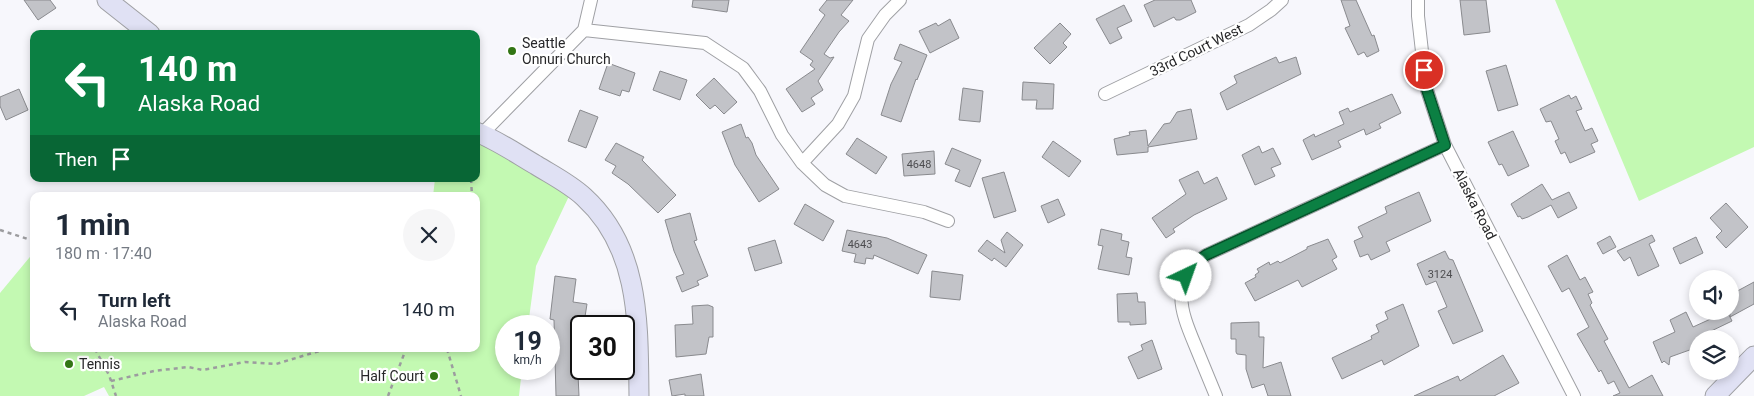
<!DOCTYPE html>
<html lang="en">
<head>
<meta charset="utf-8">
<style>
	body { margin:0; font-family:Roboto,sans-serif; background:#f6f6f7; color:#1f2937; height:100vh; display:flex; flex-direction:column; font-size:19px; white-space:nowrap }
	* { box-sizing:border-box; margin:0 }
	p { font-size:16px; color:#747a83 }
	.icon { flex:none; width:28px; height:28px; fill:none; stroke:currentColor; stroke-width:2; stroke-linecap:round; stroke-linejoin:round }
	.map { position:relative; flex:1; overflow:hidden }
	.panel { position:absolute; left:30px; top:192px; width:450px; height:160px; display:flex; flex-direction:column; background:#fff; border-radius:10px; box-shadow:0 2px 8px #0003 }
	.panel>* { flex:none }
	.hud { position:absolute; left:30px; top:30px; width:450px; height:152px; border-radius:10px; box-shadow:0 2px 8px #0003; background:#0b8043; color:#fff; overflow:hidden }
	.buttons { position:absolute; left:1689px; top:270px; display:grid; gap:10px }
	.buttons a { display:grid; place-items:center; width:50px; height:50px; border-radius:50%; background:#fff; box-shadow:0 2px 8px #0003; font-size:25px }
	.speed { position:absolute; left:495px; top:315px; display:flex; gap:10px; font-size:25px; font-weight:700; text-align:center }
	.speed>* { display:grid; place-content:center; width:65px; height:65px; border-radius:50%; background:#fff; box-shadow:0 2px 8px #0003; line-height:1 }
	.speed small { font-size:12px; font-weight:400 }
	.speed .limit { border:2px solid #111; border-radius:8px; background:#fff; color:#111 }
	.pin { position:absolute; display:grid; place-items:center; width:42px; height:42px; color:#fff; margin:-21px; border:2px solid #fff; border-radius:50%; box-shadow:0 1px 5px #0007 }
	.me { position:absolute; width:55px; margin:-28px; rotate:42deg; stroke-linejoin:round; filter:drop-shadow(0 0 4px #0008) }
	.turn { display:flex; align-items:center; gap:18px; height:105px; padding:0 25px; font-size:22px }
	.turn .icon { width:65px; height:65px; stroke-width:2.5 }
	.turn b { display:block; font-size:35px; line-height:42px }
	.then { display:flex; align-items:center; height:48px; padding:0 25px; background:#0003; gap:10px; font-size:19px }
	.round { display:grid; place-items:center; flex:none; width:52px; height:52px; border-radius:26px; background:#f6f6f7 }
	.summary { display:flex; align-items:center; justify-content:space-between; height:85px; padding:0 25px }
	h1 { font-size:30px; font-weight:700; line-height:38px }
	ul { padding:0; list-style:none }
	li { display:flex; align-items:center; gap:15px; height:65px; padding:0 25px }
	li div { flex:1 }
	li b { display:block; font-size:19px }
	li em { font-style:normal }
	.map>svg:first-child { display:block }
	.green { fill:#c3f9b2 }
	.building { fill:#c2c3c8; stroke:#898a8e }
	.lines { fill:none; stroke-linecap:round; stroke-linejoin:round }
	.street-casing { stroke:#9fa0a4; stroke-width:14 }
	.secondary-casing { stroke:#9fa0a4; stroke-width:21 }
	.path { stroke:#9c9c9f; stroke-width:2.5; stroke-dasharray:4 4; stroke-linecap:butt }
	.street { stroke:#fff; stroke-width:12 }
	.secondary { stroke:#e0e1f4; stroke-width:19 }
	.route-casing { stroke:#07532c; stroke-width:12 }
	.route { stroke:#0b8043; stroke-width:9 }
	.poi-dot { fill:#327514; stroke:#fff; stroke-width:2 }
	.labels { text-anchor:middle; stroke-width:4.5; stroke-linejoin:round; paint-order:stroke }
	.number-label { font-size:11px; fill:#4e4e51 }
	.poi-label { font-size:14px; fill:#272729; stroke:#fff; text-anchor:start }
	.street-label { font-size:14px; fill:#272729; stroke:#fff }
</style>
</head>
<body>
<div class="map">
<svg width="1754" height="396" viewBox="0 0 1754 396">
	<rect width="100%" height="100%" fill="#f7f7fc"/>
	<path class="green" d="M1555,0H1754V147L1639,201Z
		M476,137L570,194L536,266L528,326H506V369H522L519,396H109L104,387L84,396H0V293L34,252V349H476V196H433L435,179H476Z"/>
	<path class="building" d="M24,0H50L56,8L38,20Z
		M693,0H729L727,12L692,7Z
		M827,0H853L841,15L849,21L839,32L824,54L830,58L834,57L818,81L823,90L811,98L815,104L802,112L786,89L815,69L810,65L813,61L800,52L825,15L819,10Z
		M1155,0H1191L1196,12L1180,20H1176L1174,17L1154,27L1144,5Z
		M1341,0H1356L1372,36L1374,35L1379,51L1367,57L1364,52L1358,55L1345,28L1350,26Z
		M1460,0H1486L1490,32L1464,35Z
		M1124,5L1132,21L1117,28L1122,38L1110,44L1096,19Z
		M950,19L959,38L930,53L919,31L936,23L938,26Z
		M1060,23L1071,34L1063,43L1067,47L1050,64L1034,48Z
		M900,44L927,55L917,80L916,79L901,122L881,115L891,84L902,62L894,59Z
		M1276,57L1279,63L1296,57L1301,74L1227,110L1220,93L1237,83L1234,76Z
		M608,63L635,73L629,92L622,90L620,96L599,89Z
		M1506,65L1518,105L1498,111L1486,71Z
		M660,71L687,80L680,100L653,90Z
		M714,78L737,102L724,114L715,105L710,109L696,95Z
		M1023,82L1054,84L1053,109H1036L1037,100H1022Z
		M963,88L983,91L980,122L959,120Z
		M19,89L28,110L6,120L0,106V97Z
		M1392,94L1401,113L1379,124L1381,128L1366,135L1364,129L1338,141L1341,147L1312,160L1303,140L1314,134L1315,137L1344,124L1339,112L1348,108L1350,112Z
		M1569,95L1571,99L1576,96L1582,109L1576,111L1585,131L1592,128L1598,141L1591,144L1595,152L1570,163L1565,152L1561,154L1555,141L1559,139L1551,121L1546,122L1540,109Z
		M1191,109L1197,139L1148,147V152L1117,155L1114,139L1130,135L1129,132L1146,130L1148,146L1164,124L1170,123L1177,112Z
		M580,110L598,117L586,148L568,141Z
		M741,124L746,138L748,137L752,143L756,155L779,189L759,202L735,165L722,132Z
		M1513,131L1529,166L1508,176L1502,164L1499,165L1488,142Z
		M857,138L887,157L876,174L846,154Z
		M1053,141L1081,161L1069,177L1042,157Z
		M616,143L644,157L642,160L676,195L658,213L628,184L612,173L616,166L605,160Z
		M1259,146L1262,153L1273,148L1281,164L1271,168L1275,176L1255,185L1242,155Z
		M952,148L981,160L970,187L955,181L960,170L945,164Z
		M934,151L935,174L904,176L902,154Z
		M1198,171L1204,184L1217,177L1227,199L1194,215L1173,229L1175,232L1166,238L1152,218L1186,194L1179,180Z
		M1004,172L1016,211L994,218L982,178Z
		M1542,184L1552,200L1569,192L1577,208L1558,218L1551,205L1528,217L1522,219L1520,216L1518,217L1511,204Z
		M1419,192L1431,221L1386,242L1390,251L1371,260L1368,254L1360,257L1354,241L1363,237L1358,227L1387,213L1385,207Z
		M1058,199L1065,215L1048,223L1041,206Z
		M1726,203L1748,227L1726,248L1716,237L1722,231L1710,218Z
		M805,204L834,221L823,241L794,224Z
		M690,213L697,240L694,241L708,276L697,281L699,285L682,292L676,277L684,274L674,251L665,220Z
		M1101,229L1122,234L1121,240L1129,242L1126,257L1132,258L1129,275L1098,269L1103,246L1098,245Z
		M847,230L887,238L927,255L918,274L874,255L873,259L866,258L865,264L854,262L856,254L842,251Z
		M1007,232L1023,245L1006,267L994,258L992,261L978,251L987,240L1005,253L1001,240Z
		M1652,235L1655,241L1649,244L1659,266L1638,276L1630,257L1624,261L1617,251Z
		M1610,236L1616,247L1603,254L1597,243Z
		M1696,237L1703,253L1680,264L1673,248Z
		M1328,239L1337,257L1332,260L1337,269L1302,287L1298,280L1255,301L1245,283L1256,277L1255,275L1259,272L1257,269L1269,262L1270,265L1278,261L1280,263L1307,249V247Z
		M775,240L782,263L755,271L748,248Z
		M1445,251L1449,259L1453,260L1483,331L1453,344L1438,311L1447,307L1436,281L1426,285L1417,264Z
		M1567,255L1580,280L1585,277L1593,292L1588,294L1592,303L1590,305L1608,339L1604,341L1629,388L1652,375L1663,396H1613L1620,393L1614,381L1608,384L1601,370L1599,372L1577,334L1589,327L1569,288L1562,292L1548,266Z
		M932,271L963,275L960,300L930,297Z
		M555,276L576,279L573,302L587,304L584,323H581V353H577L579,396H556L554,320L550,319Z
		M1754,282V304L1730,317V295Z
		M1137,293L1138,302H1145L1146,324L1130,325V322H1118L1117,294Z
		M1403,304L1419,346L1384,365L1382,360L1342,379L1332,358L1372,339L1371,336L1379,332L1376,325L1388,319L1385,312Z
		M708,305L713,307V337H709L706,354L676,357L675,325L693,324L692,306Z
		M1712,311H1727L1732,321L1705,334L1706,338L1698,339V347L1670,357L1669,365L1664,361L1662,363L1653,342L1675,332L1670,320L1686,312L1693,327L1715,317Z
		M1259,322V337H1264L1263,368L1281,362L1291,396H1268L1264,384L1252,388L1246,369V355L1237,354L1236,352V339H1231V323Z
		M1152,340L1162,369L1138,379L1128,357L1143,350L1141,345Z
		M1503,355L1519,383L1494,396H1414L1458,376L1460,381Z
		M701,374L704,396H685V394L672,396L669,380Z"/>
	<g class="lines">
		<defs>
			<path id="street" d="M1418,0V16L1426,87L1445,145L1574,396
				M584,30L705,43L743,68L760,91L782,135L802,163L825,185L845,196L924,212L948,221
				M1105,94L1249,25L1271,10L1282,0
				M482,134L584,30L591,0
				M802,163L838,124L854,96L868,39L885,15L900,0
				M1216,396C1209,379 1202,362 1195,345C1180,309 1170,283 1206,255L1445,145"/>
			<path id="secondary" d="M107,0L150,34
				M476,132C497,140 517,154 536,165C552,175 570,184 584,197C641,249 638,325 639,396
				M1715,396L1754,356"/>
		</defs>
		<use href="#street" class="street-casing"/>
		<use href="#secondary" class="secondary-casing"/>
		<path class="path" d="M471,179L472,196
			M0,230L34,241
			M95,349L109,375L116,396
			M447,349L461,396
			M111,381L154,371L188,367L203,370L245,362L276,364L326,349
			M388,396L406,349"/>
		<use href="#street" class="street"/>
		<use href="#secondary" class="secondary"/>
	</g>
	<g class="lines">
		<defs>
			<path id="route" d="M1186,276L1195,263L1206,255L1445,145L1426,87L1424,70"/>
		</defs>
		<use href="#route" class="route-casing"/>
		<use href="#route" class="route"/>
	</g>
	<g class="poi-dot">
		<circle cx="512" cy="51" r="5"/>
		<circle cx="69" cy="364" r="5"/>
		<circle cx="434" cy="376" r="5"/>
	</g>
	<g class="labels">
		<g class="number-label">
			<text x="919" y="168">4648</text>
			<text x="860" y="248">4643</text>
			<text x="1440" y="278">3124</text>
		</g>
		<g class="poi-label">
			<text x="522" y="48">Seattle<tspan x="522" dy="16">Onnuri Church</tspan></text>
			<text x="79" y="369">Tennis</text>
			<text x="424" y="381" text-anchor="end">Half Court</text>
		</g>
		<g class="street-label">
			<text transform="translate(1196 50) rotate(-26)" y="5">33rd Court West</text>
			<text transform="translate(1475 204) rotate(63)" y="5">Alaska Road</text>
		</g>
	</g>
</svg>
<div class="buttons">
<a><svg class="icon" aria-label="sound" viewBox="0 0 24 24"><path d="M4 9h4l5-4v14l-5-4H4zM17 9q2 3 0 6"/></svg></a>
<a><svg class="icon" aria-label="layers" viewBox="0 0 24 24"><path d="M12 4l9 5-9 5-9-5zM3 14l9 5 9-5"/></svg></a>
</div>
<div class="speed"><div>19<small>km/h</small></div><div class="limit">30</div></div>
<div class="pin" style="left:1424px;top:70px;background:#d93025"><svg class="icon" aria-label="arrive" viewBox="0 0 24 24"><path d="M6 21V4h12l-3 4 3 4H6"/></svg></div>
<svg class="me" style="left:1186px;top:276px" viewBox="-20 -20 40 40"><circle r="19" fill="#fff"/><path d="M0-13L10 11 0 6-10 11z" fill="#0b8043"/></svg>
<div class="hud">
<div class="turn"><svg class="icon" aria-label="left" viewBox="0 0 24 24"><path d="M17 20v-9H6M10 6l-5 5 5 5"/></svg><div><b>140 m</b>Alaska Road</div></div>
<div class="then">Then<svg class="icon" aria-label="arrive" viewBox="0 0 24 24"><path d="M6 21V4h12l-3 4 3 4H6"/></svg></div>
</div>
<section class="panel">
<div class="summary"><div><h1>1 min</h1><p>180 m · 17:40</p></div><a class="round"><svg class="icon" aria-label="close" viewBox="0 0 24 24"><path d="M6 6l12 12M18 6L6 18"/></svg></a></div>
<ul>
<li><svg class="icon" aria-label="left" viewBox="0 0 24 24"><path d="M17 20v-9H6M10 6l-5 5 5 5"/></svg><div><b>Turn left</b><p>Alaska Road</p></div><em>140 m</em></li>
</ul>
</section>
</div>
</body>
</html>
